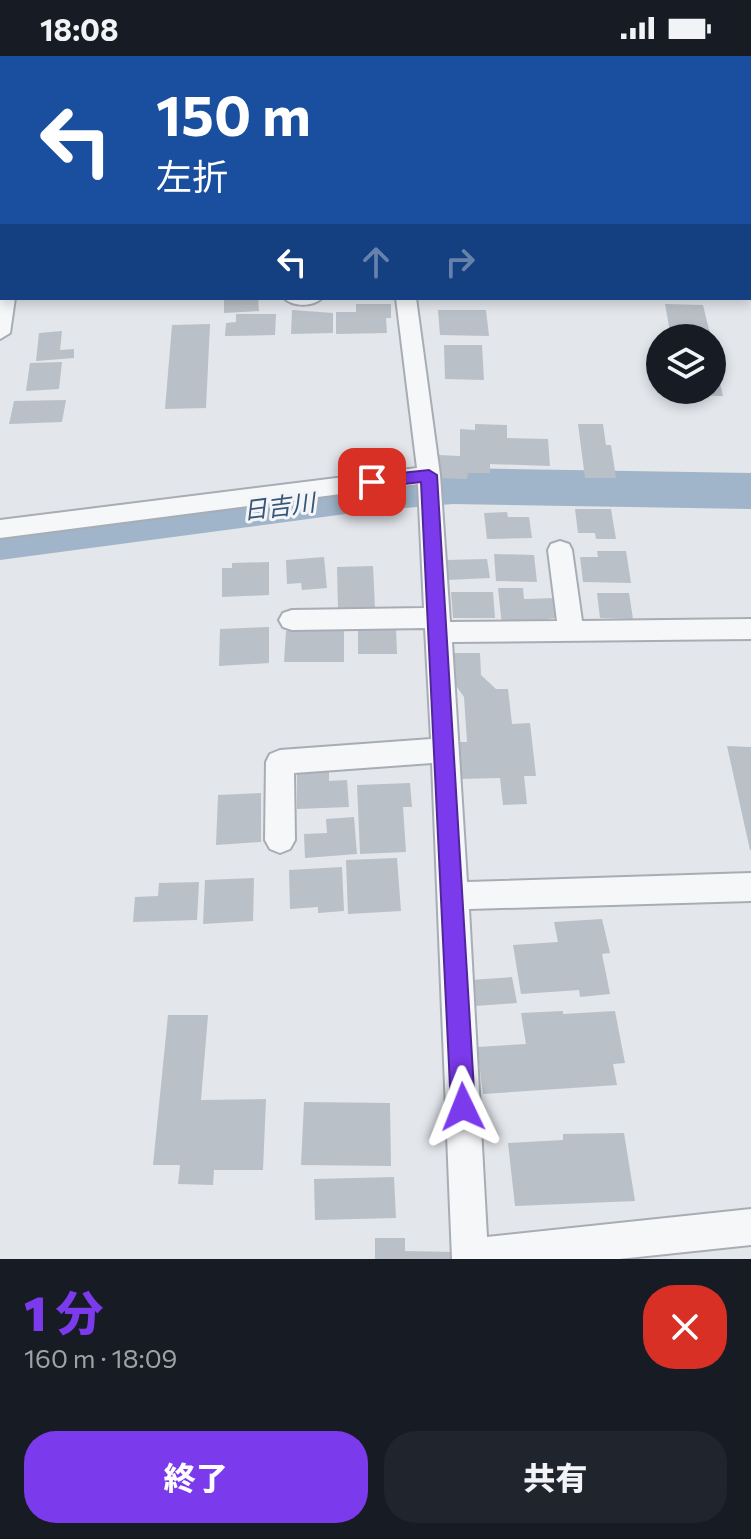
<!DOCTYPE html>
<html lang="ja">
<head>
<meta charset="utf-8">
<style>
	body { margin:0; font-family:Commissioner,"Noto Sans JP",sans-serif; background:#20242c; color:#f1f3f6; height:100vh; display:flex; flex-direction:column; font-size:30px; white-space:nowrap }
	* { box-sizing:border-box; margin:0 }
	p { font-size:26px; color:#9ea1a6 }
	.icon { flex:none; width:44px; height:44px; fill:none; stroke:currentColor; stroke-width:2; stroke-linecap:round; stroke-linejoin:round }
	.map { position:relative; height:1203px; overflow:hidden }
	.sheet { display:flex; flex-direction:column; background:#171b24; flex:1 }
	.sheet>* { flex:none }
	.top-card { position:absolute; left:0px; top:0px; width:752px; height:244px; box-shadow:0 4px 12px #0003; background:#1a4fa0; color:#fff; overflow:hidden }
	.buttons { position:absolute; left:646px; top:268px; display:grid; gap:16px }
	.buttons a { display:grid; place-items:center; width:80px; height:80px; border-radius:50%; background:#171b24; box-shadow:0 4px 12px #0003; font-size:40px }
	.pin { position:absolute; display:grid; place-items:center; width:68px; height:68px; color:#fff; margin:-34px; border-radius:16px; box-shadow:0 4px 12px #0006 }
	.me { position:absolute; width:88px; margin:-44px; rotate:358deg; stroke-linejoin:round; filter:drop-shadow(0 0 6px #0008) }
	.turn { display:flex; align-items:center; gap:28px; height:168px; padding:0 24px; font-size:36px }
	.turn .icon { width:104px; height:104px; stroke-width:2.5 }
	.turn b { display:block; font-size:56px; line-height:68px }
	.lanes { display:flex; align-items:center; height:76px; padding:0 24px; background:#0003; justify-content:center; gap:40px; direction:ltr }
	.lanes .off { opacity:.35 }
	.round { display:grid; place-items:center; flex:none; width:84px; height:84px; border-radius:32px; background:#20242c }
	.head { display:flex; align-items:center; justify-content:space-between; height:136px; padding:0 24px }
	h1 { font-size:48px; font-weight:800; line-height:60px; color:#7c3aed }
	.primary-button { display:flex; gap:16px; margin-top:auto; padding:16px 24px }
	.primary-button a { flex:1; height:92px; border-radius:32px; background:#7c3aed; color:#fff; font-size:32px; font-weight:800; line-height:92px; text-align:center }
	.primary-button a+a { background:#20242c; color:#f1f3f6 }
	.status { display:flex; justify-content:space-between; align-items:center; height:56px; padding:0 40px; background:#171b24; direction:ltr }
	.status svg { height:22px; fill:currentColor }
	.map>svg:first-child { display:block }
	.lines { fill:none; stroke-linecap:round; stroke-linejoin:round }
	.river { fill:#a0b5c9; fill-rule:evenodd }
	.building { fill:#bac0c7 }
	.minor-casing { stroke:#a8adb5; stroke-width:4 }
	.minor { fill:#f6f7f9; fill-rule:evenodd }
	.route { fill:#7c3aed; stroke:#51269a; stroke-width:2 }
	.labels { text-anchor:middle; stroke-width:6; stroke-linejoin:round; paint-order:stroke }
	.water-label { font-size:24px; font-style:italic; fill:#375575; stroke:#f3f5f8 }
</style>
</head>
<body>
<div class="status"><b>18:08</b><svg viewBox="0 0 49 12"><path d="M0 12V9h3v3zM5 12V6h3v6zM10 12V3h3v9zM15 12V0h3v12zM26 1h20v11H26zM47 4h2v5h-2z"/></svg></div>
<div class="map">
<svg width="751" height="1203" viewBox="0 0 751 1203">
	<rect width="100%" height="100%" fill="#e3e6eb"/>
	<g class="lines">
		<path class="river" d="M453,412L751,417V453L453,448L368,455L0,504V466L368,419Z"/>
	</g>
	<path class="building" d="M224,242H258L259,255L224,257Z
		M356,248H391V262H386L387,277L336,278V256H356Z
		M665,248L703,249L711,282H671Z
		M292,254L333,257V277L291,278Z
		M438,254H486L489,280L440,279Z
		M236,258H276L275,279L225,280L226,267L236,266Z
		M210,268L206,352L165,353L172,269Z
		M62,275L60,294L74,293V302L36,305L39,277Z
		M444,289H482L484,324L445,323Z
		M712,294L723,340L682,339L681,334H712Z
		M62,306L59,333L26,335L30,307Z
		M66,344L62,366L9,368L14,345Z
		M475,368L507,369V382L548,383L550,410L490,408V417H468L467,423L437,422L438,399L460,400V373L475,374Z
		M578,368H603L606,389H611L616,422H585Z
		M575,453H611L616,483H596L595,477H578Z
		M507,456L508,461H529L532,482L487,483L484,457Z
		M597,495H626L631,527L583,526L580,501H598Z
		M494,498L534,499L537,526L496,525Z
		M324,501L327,532L302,534L301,527L287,528L286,504Z
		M487,503L490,522L448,524L446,504Z
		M269,506V539L222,541V512H232V507Z
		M373,510L375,552L338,553L337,511Z
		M498,532H523L524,543L556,542L559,562L548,563L549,569L502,570Z
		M451,536H493L495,562H453Z
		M597,537H629L633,563L600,562Z
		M269,571V607L219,610L220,573Z
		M396,571L397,598H358V572Z
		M286,575H344V606H284Z
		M452,597H480L481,619L496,633H508L512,668L530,667L536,720H524L527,748L503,749L500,722L458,723L455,686H467L464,641L454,627Z
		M727,690L751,691V794H750Z
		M329,713V725L347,724L349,751L297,753V715Z
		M410,727L412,751H403L406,796L360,798L357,729Z
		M261,737V786L216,789L218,739Z
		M354,761L357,798L305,802L304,778L327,777L326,763Z
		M397,802L401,855L348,858L346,804Z
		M342,811L344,855L318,857V851L290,853L289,814Z
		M254,822L253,865L203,868L205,824Z
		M199,826L197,864L133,866L135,841L158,840L159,827Z
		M602,863L610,897L602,898L610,938L580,941L579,934L521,938L513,889L558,886L554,866Z
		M512,921L517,947L475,950L471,924Z
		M563,955V958L615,955L625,1007L613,1008L617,1029L483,1038L477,991L526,988L521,957Z
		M168,959H208L201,1044L266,1043L263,1114H214L213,1129L178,1128L180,1109H153Z
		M304,1046L390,1047L391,1110L301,1109Z
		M624,1077L635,1145L515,1150L508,1087L563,1084V1078Z
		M394,1121L396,1162L315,1164L314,1123Z
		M375,1182H405V1195L453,1196V1203H375Z"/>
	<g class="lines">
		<defs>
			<path id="minor" d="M351,0H367L368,2H352Z
				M625,0H738L624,2Z
				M0,17H2V27H0Z
				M750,50H751V60H750Z
				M750,172H751V184H750Z
				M0,202H2V214H0Z
				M750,214H751V229H750Z
				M0,237L2,242H15L10,277L0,283Z
				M284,242H322C314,251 292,251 284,242Z
				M396,242H416L440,419L450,566L557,565L548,494L551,488L560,485L569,488L572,494L582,565L751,563V583L452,586L467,826L751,817V845L469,853L487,1181L751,1153V1189L619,1203H452L432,707L294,717L295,784L290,793L280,797L270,793L265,784L266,706L270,698L280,694L431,683L425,572L292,574L283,571L279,564L283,557L292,554L424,552L418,428L0,482V464L417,412Z"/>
		</defs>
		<use href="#minor" class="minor-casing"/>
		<use href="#minor" class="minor"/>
	</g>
	<path class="route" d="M429,414L437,419L475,1051L472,1059L463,1062L455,1059L451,1051L421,426L372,432L364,426L372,420Z"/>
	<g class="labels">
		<g class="water-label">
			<text transform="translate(279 451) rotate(-7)" y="8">日吉川</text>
		</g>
	</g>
</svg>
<div class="buttons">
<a><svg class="icon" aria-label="layers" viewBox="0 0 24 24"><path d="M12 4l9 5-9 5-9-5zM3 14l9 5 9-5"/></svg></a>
</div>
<div class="pin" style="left:372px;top:426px;background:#d93025"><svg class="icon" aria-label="arrive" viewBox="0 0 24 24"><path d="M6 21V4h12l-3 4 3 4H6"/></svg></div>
<svg class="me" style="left:463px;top:1051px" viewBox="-20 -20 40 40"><path d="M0-17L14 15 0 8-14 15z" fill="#7c3aed" stroke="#fff" stroke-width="4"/></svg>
<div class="top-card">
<div class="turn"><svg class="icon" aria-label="left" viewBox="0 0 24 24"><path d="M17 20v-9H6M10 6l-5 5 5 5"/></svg><div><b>150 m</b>左折</div></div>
<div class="lanes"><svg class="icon" aria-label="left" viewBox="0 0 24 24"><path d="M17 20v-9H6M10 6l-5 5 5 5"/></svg><svg class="icon off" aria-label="ahead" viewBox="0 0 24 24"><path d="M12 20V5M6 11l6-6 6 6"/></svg><svg class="icon off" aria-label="right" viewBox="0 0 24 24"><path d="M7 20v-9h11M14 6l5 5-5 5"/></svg></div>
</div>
</div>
<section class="sheet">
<div class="head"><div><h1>1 分</h1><p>160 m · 18:09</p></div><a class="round" style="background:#d93025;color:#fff"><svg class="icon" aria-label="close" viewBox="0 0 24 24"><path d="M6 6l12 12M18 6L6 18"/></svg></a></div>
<div class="primary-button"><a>終了</a><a>共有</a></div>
</section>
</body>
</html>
